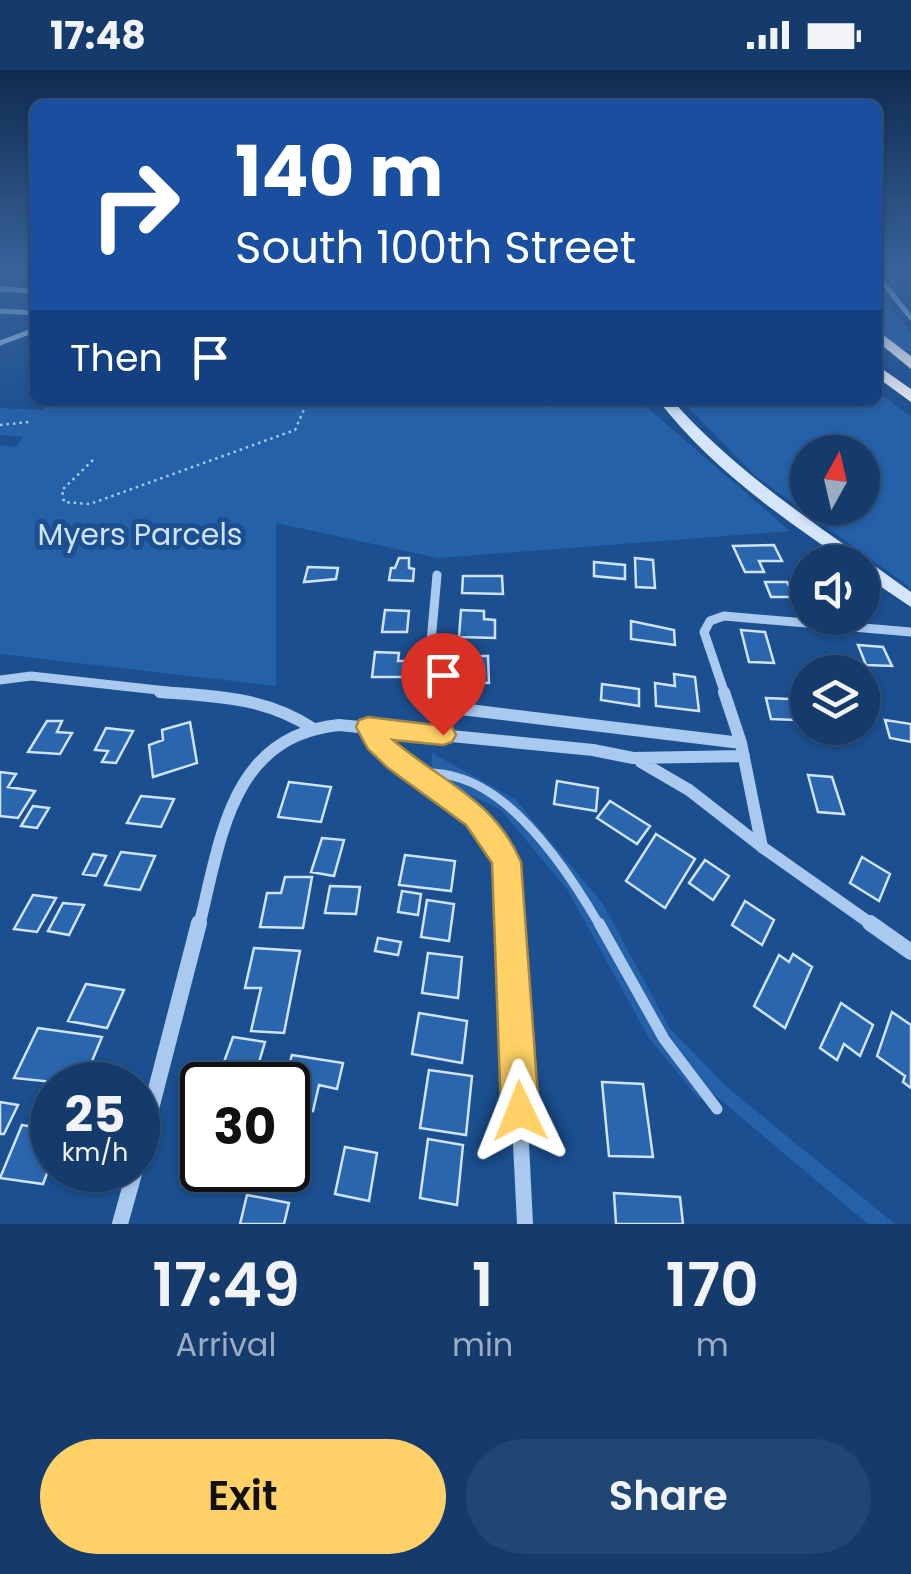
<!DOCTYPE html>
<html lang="en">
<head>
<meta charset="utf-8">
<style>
	body { margin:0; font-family:Poppins,sans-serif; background:#214673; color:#f1f3f6; height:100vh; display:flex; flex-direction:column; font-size:38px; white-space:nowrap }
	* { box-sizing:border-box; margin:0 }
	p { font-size:32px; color:#9dadc1 }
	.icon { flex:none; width:55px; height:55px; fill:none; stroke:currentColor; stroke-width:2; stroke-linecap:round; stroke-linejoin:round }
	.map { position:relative; height:1154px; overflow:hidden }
	.drawer { display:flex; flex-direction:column; background:#143b6b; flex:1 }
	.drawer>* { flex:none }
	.top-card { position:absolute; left:30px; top:30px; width:852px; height:305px; border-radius:15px; box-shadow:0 2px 8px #0004,0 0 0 2px #33557e; background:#1a4fa0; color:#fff; overflow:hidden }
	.needle { width:65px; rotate:8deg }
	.tools { position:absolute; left:790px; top:365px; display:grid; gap:20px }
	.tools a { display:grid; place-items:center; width:90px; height:90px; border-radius:50%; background:#143b6b; box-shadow:0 2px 8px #0004,0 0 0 2px #33557e; font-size:50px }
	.speed { position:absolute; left:30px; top:992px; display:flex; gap:20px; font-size:50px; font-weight:700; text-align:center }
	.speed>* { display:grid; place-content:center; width:130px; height:130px; border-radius:50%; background:#143b6b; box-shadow:0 2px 8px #0004,0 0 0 2px #33557e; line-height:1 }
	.speed small { font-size:25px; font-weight:400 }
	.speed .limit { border:5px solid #111; border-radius:15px; background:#fff; color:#111 }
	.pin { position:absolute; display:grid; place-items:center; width:85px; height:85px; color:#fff; margin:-102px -42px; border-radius:50% 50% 50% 0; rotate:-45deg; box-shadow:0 0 10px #0007 }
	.pin .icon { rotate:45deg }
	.me { position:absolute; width:110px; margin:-55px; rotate:358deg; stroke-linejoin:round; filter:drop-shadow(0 0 8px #0008) }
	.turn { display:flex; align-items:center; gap:35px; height:210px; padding:0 40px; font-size:45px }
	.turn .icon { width:130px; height:130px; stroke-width:2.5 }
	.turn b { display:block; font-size:70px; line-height:85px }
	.then { display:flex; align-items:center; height:95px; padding:0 40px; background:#0003; gap:20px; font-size:38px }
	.eta { display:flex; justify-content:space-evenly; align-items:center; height:170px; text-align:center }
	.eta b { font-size:60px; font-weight:600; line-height:70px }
	.primary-button { display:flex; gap:20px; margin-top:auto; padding:20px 40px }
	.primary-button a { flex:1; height:115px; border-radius:60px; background:#ffd166; color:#111; font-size:40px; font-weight:600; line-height:115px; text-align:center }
	.primary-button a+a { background:#214673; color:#f1f3f6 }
	.status { display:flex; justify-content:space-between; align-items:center; height:70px; padding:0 50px; background:#143b6b; direction:ltr }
	.status svg { height:28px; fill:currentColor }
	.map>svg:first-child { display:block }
	.green { fill:#2461a8; fill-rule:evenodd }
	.building { fill:#2a66ad; stroke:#cfe3fa; stroke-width:2.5 }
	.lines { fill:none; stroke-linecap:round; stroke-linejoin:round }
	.path { stroke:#a9c9ee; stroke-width:2.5; stroke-dasharray:2.5 4; stroke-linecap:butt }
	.lane-far1 { stroke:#a9c9ee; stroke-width:9 }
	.lane { stroke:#a9c9ee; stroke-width:11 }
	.street-far3 { stroke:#a9c9ee; stroke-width:5 }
	.street-far2 { stroke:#a9c9ee; stroke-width:9 }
	.street-far1 { stroke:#a9c9ee; stroke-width:12 }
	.street { stroke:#a9c9ee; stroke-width:16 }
	.secondary { fill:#d6e6fa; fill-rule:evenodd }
	.highway { fill:#fff; fill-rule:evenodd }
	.route { fill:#ffd166; stroke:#a68842; stroke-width:2.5 }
	.labels { text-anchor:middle; stroke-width:10; stroke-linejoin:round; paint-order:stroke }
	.park-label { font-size:30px; fill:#cfe3fa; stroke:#1b4f8f }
</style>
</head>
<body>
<div class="status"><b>17:48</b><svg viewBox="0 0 49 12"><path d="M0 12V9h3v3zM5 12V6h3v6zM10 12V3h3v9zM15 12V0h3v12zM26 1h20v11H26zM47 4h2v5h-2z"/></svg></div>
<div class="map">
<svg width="911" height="1154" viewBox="0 0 911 1154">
	<rect width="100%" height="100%" fill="#1b4f8f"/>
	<path class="green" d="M878,221L911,263V281H878Z
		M878,322L911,347V518L754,405L681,330H878ZM808,382H862V438H808Z
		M51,330H634L648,338L790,461L438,488L276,453V616L0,584V375L16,377L23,367L0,365V338L43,340Z
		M432,683L515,729L603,834L670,959L729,1019L895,1154H868L711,1022L699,1029L649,968L567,819L501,740L431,705Z"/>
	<path class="building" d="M774,475L782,491H759L764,502H745L733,476Z
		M399,488H409V498L414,499L413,511L389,510L391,498H395Z
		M635,488L653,490L655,518L636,517Z
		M594,492L625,495V509L594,506Z
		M308,497L338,498L336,509L304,512Z
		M463,506H502L503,524L462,523Z
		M765,512H787L794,527H771Z
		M385,540L409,541L407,562H382Z
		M461,540L484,541V549L495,550V568L459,567Z
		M631,551L674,560L675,575L631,569Z
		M741,560L765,562L774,593L749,592Z
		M858,575L883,577L892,596L866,595Z
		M375,582L399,583L398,591H410L408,607H372Z
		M458,586H488L489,613L457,612Z
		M674,604L695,607L699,641L656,636L655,613L675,616Z
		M602,614L639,619V636L601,630Z
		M766,628L789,629L795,650L771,649Z
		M885,650L911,654V672L890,668Z
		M47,651H62L57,662L72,663L60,684L28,682Z
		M190,652L197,693L153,707L149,675L163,670L162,660Z
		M106,658L133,661L116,693L102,692L108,681L95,680Z
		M0,702L16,704L8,717L35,721L18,748L0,746Z
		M808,705L832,707L844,744L818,742Z
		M557,711L598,718L596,741L554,734Z
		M289,712L331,717L321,752L278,747Z
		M141,726L174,729L161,757L127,753Z
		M610,731L650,756L637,774L597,748Z
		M33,736L49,738L37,758L21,756Z
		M656,764L695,789L665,838L626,811Z
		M322,768L344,770L334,806L311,802Z
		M121,782L155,786L140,820L105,815Z
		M93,784L106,786L96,806L83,804Z
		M405,785L455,791L451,821L399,815Z
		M862,787L890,804L879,831L850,813Z
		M705,790L729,806L713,830L689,813Z
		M285,807H312L303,858L260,857L267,823H281Z
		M330,816L360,817L356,844L325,843Z
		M402,821L421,824L418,845L398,842Z
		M33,825L56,828L37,862L14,859Z
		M427,830L454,834L449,871L421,867Z
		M745,831L774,850L762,875L732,855Z
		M63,833L84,835L69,865L48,861Z
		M378,868L401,872L398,885L375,881Z
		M254,878L300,881L284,963L251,961L261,918H245Z
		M428,883L462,887L458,928L422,923Z
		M793,884L812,897L785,958L754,936L779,885L789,892Z
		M86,914L124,920L107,958L68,951Z
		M841,933L873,955L860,986L844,974L837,990L820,978Z
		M892,942L911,955V1018L903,1012L905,1006L877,986Z
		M419,943L467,951L462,993L412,984Z
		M38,958L102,967L82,1015L14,1008Z
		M233,967L265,972L254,1009L220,1003Z
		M292,985L343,993L337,1019L319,1015L313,1041L288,1037V1015H283Z
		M429,1000L472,1006L466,1065L420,1058Z
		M602,1012L643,1014L653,1087L609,1086Z
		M0,1032L18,1035L4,1064H0Z
		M22,1055L52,1060V1090L43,1114L0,1108Z
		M428,1069L463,1075L457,1135L420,1128Z
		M345,1077L377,1083L369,1131L335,1124Z
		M203,1100H259L256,1109Z
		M614,1123L680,1127L683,1154H616Z
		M247,1125L289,1133L284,1154H240Z"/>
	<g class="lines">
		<path class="path" d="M231,330L305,335
			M511,330L548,336L620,332
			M0,355L29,352
			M93,390L62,420L64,432L90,434L295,360L306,335L475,330"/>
		<path class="lane-far1" d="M417,702C430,703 444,703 456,707C517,723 570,804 600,856"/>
		<path class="lane" d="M599,853L664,969L717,1039"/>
		<path class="street-far3" d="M878,206L911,248
			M0,219L35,221
			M0,241L35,243
			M0,273L35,260"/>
		<path class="street-far2" d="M0,610L31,606L194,624
			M432,624L427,616L437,505
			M725,624L704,562L710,551L724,546L911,562"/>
		<path class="street-far1" d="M160,622C214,626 265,627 312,658
			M431,622L437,632L461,639L741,673
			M724,622L741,673L762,777L874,856
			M368,657C403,706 492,734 507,793C512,812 509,836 510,856
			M641,692L689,720L761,776
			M199,856C221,769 230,666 339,655L593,680L633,688L744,686"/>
		<path class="street" d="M510,853L525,1154
			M870,853L911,882
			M138,1089L199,853
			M120,1154L135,1100"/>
		<path class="secondary" d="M658,330H672C741,408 827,461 911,522V537L862,504V492H847C778,445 710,397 658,330Z"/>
		<path class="highway" d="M878,261L911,286V299L878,272Z
			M878,296L911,319V332L878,308Z"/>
	</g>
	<linearGradient id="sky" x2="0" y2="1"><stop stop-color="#0f2b4f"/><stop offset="0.55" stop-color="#39639b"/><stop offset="1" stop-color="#39639b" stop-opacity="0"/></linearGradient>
	<rect width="911" height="361" fill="url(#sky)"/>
	<path class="route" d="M368,647L452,657L456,665L452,672L443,675L393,670C442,712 494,729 521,792L539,1041L533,1054L520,1059L507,1054L501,1041L492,793L466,755L388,698L368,679L356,657L359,650Z"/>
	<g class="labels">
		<g class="park-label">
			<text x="140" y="475">Myers Parcels</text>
		</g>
	</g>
</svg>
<div class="tools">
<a><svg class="needle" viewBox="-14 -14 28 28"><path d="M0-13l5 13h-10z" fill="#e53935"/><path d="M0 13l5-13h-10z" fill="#9dadc1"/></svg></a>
<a><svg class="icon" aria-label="sound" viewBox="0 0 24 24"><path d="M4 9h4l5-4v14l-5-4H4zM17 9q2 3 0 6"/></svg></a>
<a><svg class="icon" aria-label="layers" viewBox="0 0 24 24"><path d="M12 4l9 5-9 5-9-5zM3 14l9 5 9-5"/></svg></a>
</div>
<div class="speed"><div>25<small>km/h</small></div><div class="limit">30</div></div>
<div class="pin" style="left:443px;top:665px;background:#d93025"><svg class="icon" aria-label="arrive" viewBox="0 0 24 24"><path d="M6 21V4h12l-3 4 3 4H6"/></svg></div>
<svg class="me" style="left:520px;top:1041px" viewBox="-20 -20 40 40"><path d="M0-17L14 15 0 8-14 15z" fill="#ffd166" stroke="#fff" stroke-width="4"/></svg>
<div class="top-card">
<div class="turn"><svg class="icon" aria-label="right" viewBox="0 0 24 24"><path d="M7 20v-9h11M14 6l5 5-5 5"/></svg><div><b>140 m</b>South 100th Street</div></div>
<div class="then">Then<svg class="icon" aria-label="arrive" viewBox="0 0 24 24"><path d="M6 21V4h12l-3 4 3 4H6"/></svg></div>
</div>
</div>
<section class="drawer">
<div class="eta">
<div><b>17:49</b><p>Arrival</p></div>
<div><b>1</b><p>min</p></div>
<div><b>170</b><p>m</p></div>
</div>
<div class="primary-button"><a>Exit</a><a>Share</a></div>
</section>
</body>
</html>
